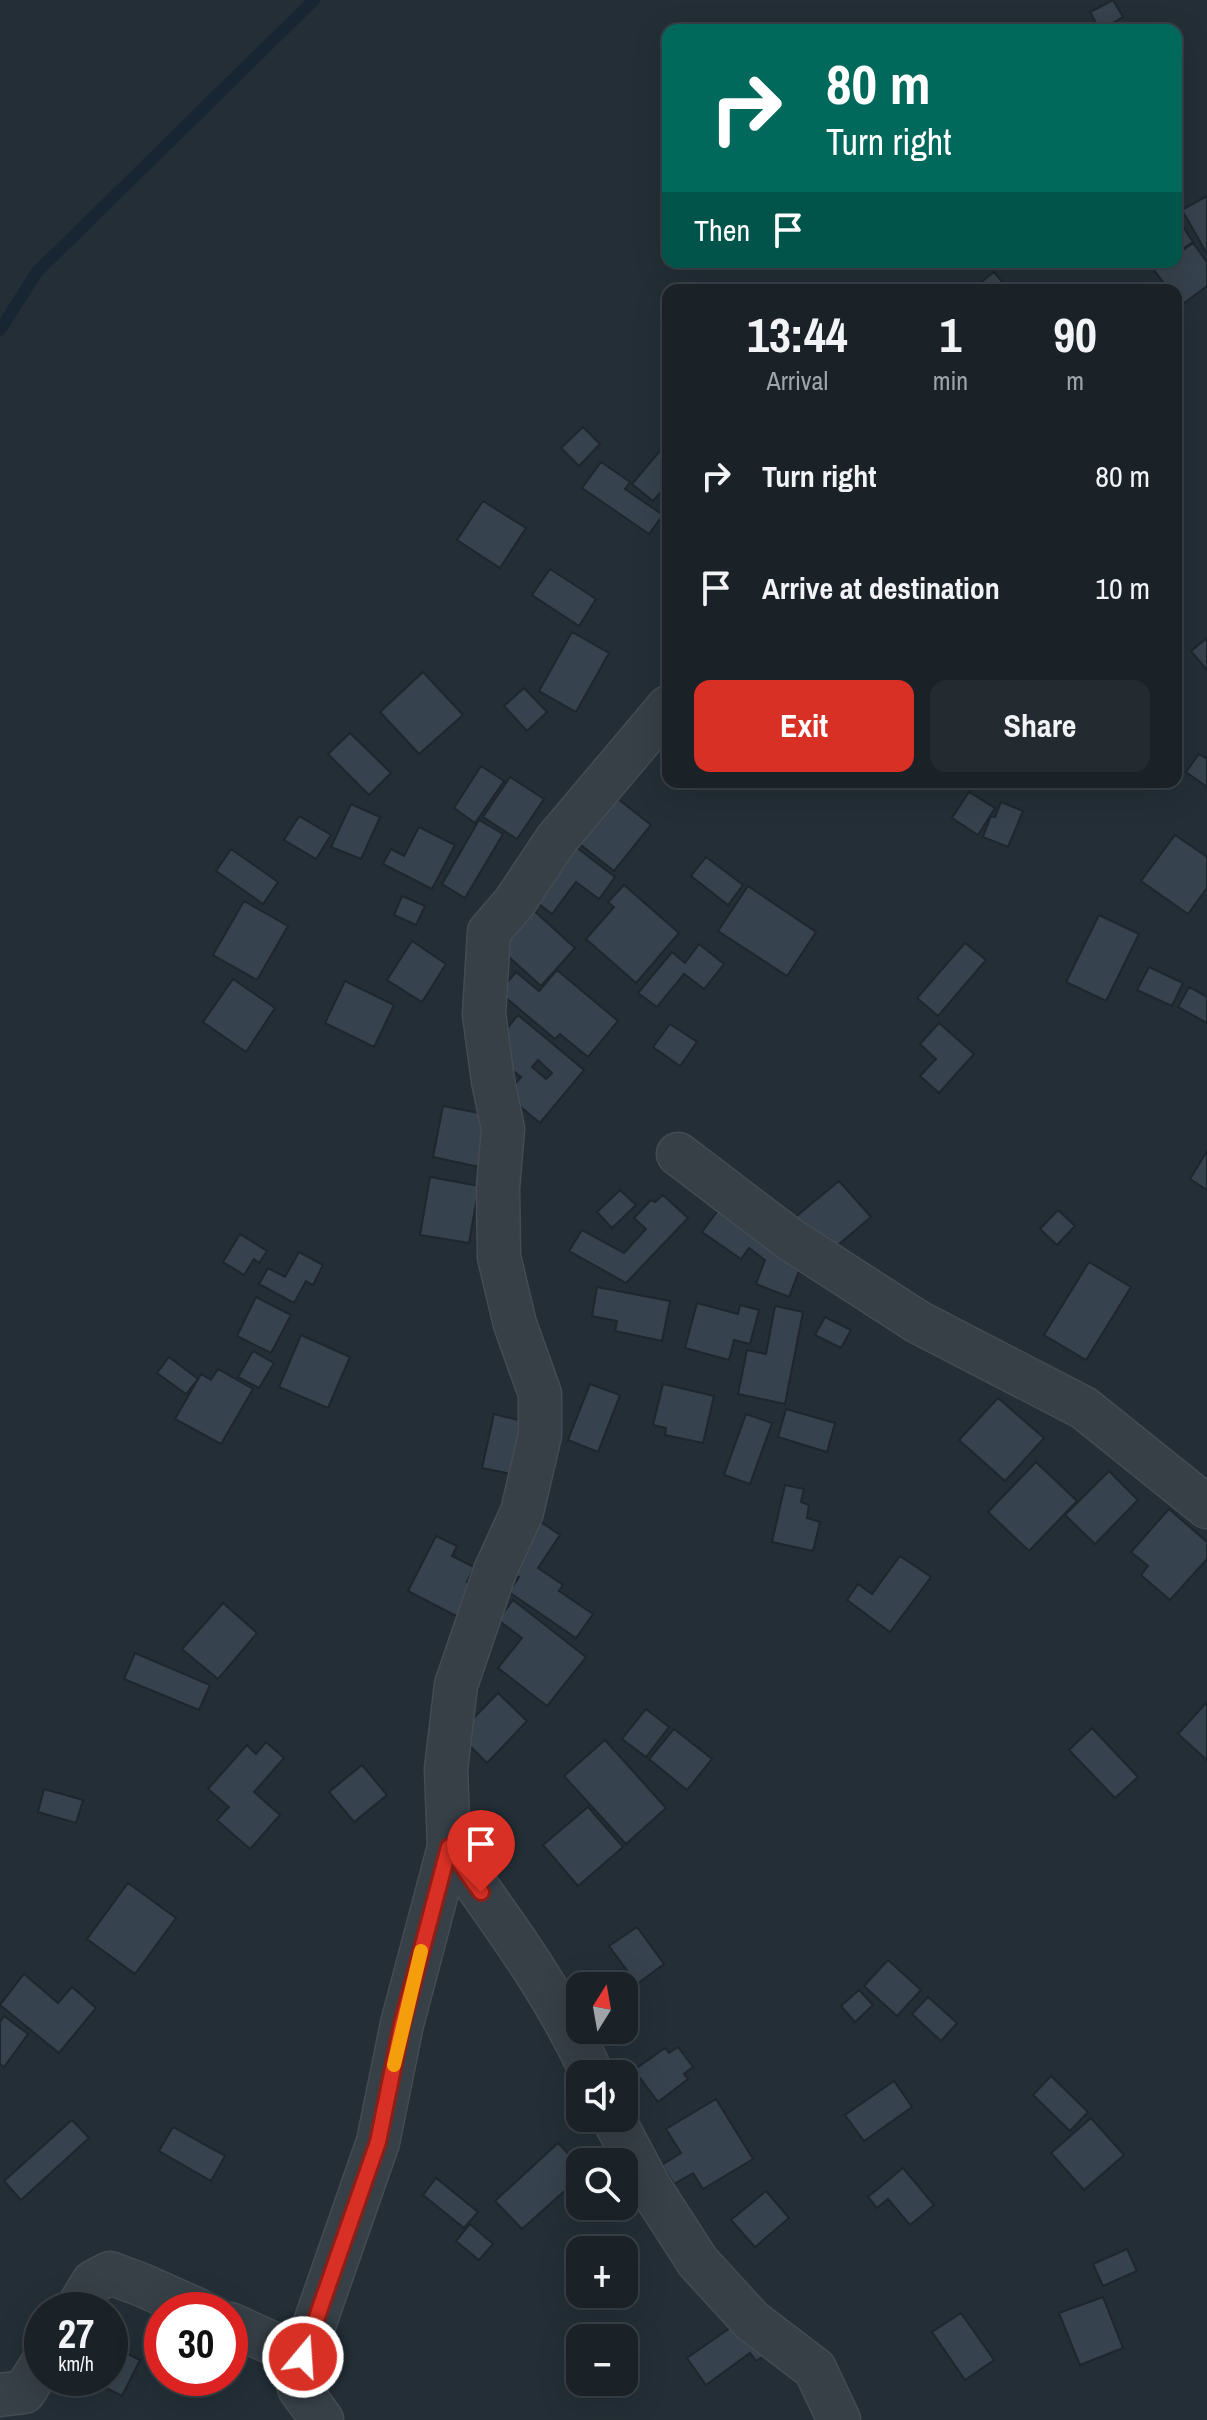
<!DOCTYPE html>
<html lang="en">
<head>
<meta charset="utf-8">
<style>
	body { margin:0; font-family:"Archivo Narrow",sans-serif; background:#232a30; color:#f1f3f6; height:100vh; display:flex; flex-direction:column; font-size:30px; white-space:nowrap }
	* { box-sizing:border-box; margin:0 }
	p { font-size:26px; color:#9fa4a8 }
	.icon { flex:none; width:44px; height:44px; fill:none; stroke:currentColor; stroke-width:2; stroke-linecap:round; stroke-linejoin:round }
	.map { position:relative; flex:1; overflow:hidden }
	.details { position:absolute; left:662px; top:284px; width:520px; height:504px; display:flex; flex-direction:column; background:#1a2228; border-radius:16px; box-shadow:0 8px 32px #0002,0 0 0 2px #383f45 }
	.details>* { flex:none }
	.guide { position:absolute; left:662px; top:24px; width:520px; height:244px; border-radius:16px; box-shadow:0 8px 32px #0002,0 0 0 2px #383f45; background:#00695c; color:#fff; overflow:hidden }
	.needle { width:52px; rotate:11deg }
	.fabs { position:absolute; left:566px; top:1972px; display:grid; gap:16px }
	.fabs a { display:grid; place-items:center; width:72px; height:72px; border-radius:16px; background:#1a2228; box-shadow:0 8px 32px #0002,0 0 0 2px #383f45; font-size:40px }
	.speed { position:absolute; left:24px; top:2292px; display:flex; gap:16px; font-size:40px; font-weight:700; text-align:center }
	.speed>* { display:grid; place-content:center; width:104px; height:104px; border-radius:50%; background:#1a2228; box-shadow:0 8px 32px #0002,0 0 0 2px #383f45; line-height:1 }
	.speed small { font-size:20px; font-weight:400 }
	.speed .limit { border:12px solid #d22; background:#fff; color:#111 }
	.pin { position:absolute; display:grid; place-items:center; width:68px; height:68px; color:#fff; margin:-82px -34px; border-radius:50% 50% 50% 0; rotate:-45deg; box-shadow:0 0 8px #0007 }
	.pin .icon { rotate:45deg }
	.me { position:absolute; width:88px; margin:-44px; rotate:18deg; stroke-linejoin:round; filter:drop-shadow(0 0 6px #0008) }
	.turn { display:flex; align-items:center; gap:28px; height:168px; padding:0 32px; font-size:36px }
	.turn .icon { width:104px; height:104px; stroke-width:2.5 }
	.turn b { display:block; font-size:56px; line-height:68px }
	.then { display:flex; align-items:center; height:76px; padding:0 32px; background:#0003; gap:16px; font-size:30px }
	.eta { display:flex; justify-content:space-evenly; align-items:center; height:136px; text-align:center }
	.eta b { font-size:48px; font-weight:700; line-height:56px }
	.cta { display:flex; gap:16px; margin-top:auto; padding:16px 32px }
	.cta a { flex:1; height:92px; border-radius:16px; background:#d93025; color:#fff; font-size:32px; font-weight:700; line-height:92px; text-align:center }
	.cta a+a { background:#232a30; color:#f1f3f6 }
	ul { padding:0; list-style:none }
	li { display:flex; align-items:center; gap:24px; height:112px; padding:0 32px }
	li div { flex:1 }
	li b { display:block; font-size:30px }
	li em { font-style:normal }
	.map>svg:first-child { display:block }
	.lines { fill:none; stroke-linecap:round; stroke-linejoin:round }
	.stream { stroke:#182633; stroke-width:12 }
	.building { fill:#36424d; stroke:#1e262e; stroke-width:2; fill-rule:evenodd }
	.minor-casing { stroke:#434b53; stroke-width:45 }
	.minor { stroke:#373f47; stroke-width:42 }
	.route-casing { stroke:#8d1f18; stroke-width:20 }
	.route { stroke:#d93025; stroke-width:14 }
	.slow { stroke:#f59e0b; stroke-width:14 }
</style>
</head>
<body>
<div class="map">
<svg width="1207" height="2420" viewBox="0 0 1207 2420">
	<rect width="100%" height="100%" fill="#232e36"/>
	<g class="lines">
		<path class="stream" d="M0,330L37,272L314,0"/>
	</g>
	<path class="building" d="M1113,0L1123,17L1100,30L1090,12Z
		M1207,196V251L1206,252L1182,210Z
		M1176,216L1193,242L1176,253Z
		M1193,243L1207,262V286L1180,306L1176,300V290H1169L1154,270L1166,262H1176V255Z
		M994,272L1009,290H971Z
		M583,427L600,444L579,466L561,448Z
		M664,446L668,449V484L653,501L632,484Z
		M601,462L630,482L625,489L663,515L649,534L582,488Z
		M483,501L526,528L500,568L457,540Z
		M550,569L596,599L579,626L532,595Z
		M572,632L609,653L576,712L539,691Z
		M1207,638V670L1191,651Z
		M423,672L463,715L419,754L380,712Z
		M524,688L547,712L527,731L504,706Z
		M350,733L391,773L369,795L328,754Z
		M1199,754L1207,759V787L1186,772Z
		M481,766L504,781L475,823L454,808Z
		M510,777L544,799L517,839L483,817Z
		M969,792L995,808L978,835L952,818Z
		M613,795L651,825L614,871L577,842Z
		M1001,802L1023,811L1008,847L983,837L991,816L995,817Z
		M351,804L380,817L361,859L331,847Z
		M299,816L331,835L316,859L284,840Z
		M479,820L503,834L465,898L442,884Z
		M419,827L455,845L432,889L383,864L391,849L404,856Z
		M1175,835L1207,857V888L1188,914L1141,881Z
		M572,844L615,877L599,899L576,882L552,914L531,898Z
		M231,849L278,882L263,904L216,871Z
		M706,857L743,885L728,905L691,876Z
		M624,885L679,933L636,983L586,939L614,907L608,902Z
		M748,886L816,932L787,976L718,931Z
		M402,896L425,906L416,925L394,915Z
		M244,901L288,926L257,980L213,955Z
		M531,908L575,948L541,986L497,946Z
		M1099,915L1139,934L1106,1001L1066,982Z
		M412,941L446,964L422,1002L387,980Z
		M965,943L986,960L938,1016L917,998Z
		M699,944L724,964L704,989L684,974L657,1007L638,993L672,952L685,963Z
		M1149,967L1183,983L1172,1006L1137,990Z
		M557,970L618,1021L588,1057L560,1034L555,1039L499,992L516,972L539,991Z
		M233,979L275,1008L246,1052L203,1022Z
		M345,981L394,1005L374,1047L325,1023Z
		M1189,987L1207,997V1023L1178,1007Z
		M518,1015L584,1070L540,1123L506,1095L521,1077L496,1058V1042ZM538,1060L552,1073L546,1079L532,1067Z
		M939,1023L974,1054L939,1093L920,1076L936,1059L920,1044Z
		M670,1024L697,1042L680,1066L653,1047Z
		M443,1106L489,1115L479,1167L433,1157Z
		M1207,1151V1190L1190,1179Z
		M430,1177L479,1186L469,1243L420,1235Z
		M839,1181L871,1217L825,1256L793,1219Z
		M620,1190L636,1205L612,1228L597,1212Z
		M663,1195L688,1218L626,1283L569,1251L582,1230L624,1253L646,1229L634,1218L651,1200L655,1202Z
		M725,1201L804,1258L789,1297L756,1284L765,1260L749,1248L741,1259L702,1232Z
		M1058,1210L1075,1226L1057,1245L1040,1229Z
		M240,1234L267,1251L259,1263L254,1259L244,1275L223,1262Z
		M299,1252L323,1265L313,1285L306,1281L294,1303L259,1284L268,1268L285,1277Z
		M1089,1262L1131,1287L1086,1360L1044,1335Z
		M597,1287L670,1301L662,1341L615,1331L617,1321L592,1316Z
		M256,1297L291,1315L271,1353L237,1336Z
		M697,1303L738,1314L740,1305L759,1310L750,1344L734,1340L729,1360L685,1348Z
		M775,1306L803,1312L785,1404L738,1394L747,1350L766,1354Z
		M825,1317L851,1330L841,1348L815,1335Z
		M301,1335L350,1357L328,1408L279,1387Z
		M253,1351L274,1363L259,1388L238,1377Z
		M169,1357L198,1379L186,1394L157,1373Z
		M218,1369L253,1389L221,1444L175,1419L201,1374L211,1380Z
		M590,1384L620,1395L598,1452L568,1440Z
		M663,1384L714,1396L703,1443L665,1435L666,1428L653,1425Z
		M998,1398L1044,1438L1005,1481L959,1440Z
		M786,1409L835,1423L827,1452L778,1437Z
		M494,1414L523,1421L511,1474L482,1468Z
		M746,1414L772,1423L750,1484L724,1475Z
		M1036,1462L1077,1501L1029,1551L988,1512Z
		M1109,1471L1138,1500L1095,1544L1065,1515Z
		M785,1485L804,1489L801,1502L809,1505L807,1518L820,1522L813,1551L772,1542Z
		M1169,1509L1207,1542V1559L1170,1600L1141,1575L1148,1566L1131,1552Z
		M535,1518L560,1535L538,1568L563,1585L559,1591L593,1614L576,1638L509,1592L519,1577L509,1570Z
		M436,1536L457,1546L452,1556L474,1567L467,1582L476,1587L460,1618L408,1591Z
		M900,1556L931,1577L890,1632L847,1600L858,1584L872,1594Z
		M513,1600L586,1657L547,1706L498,1668L522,1638L498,1620Z
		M223,1603L257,1633L218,1679L182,1649Z
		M135,1653L210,1685L199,1710L124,1679Z
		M498,1693L527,1721L487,1763L458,1734Z
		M1207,1702V1760L1178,1734Z
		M646,1709L669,1727L646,1757L622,1739Z
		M1092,1728L1138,1777L1115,1798L1069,1750Z
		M674,1729L712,1759L687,1790L649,1759Z
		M605,1740L666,1808L626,1844L564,1776Z
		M266,1742L284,1758L254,1792L280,1815L250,1849L217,1820L229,1807L208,1789L247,1745L256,1754Z
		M362,1765L387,1795L354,1822L329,1792Z
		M44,1789L83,1800L76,1823L38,1812Z
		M588,1807L623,1847L578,1886L543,1845Z
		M128,1883L176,1918L135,1974L87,1939Z
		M637,1927L664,1964L637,1984L609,1946Z
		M888,1960L921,1990L897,2016L864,1986Z
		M24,1974L58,2003L72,1987L96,2008L59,2053L0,2005Z
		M859,1990L873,2005L855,2022L841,2006Z
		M928,1997L957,2023L941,2041L912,2014Z
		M4,2016L28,2034L4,2067L0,2064V2022Z
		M678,2047L693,2067L684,2074L688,2079L658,2102L634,2070L665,2048L669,2053Z
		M1051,2076L1088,2112L1070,2131L1033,2095Z
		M894,2081L912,2107L864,2141L845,2115Z
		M716,2099L753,2159L703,2189L693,2173L674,2184L662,2165L681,2153L666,2129Z
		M1091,2118L1124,2155L1084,2190L1051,2153Z
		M72,2120L89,2138L21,2200L4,2181Z
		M173,2127L225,2156L211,2181L159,2151Z
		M558,2143L580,2166V2177L522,2229L495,2201Z
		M903,2168L934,2205L910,2225L888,2199L877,2208L868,2197Z
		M436,2178L478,2212L464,2228L423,2195Z
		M766,2191L789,2218L755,2247L731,2220Z
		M470,2224L493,2244L479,2260L456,2241Z
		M1127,2249L1137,2271L1103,2286L1093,2264Z
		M1103,2297L1123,2348L1080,2365L1059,2313Z
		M961,2313L994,2360L965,2380L932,2332Z
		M740,2321L765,2355L756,2361L750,2353L706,2385L687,2358Z
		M110,2345L140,2360L122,2396L86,2378H110Z"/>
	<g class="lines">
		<defs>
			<path id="minor" d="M678,1154L791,1240L918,1322L1084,1408L1207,1507
				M449,1847C501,1920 555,1992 592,2074
				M613,2118L649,2186L698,2262L752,2321L815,2369L839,2420
				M76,2310L93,2282L110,2273L142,2285L198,2310
				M230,2324L303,2357
				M0,2395L24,2392L42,2364
				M322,2420L299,2388L303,2357L378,2142L402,2024L449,1847L446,1769L456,1685L495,1571L522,1512L540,1435V1394L515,1324L499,1257L498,1188L503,1129L493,1081L484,1014L489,932L514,903L556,840L668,707"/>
		</defs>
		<use href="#minor" class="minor-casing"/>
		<use href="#minor" class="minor"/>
	</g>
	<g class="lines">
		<defs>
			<path id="route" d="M303,2357L378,2142L402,2024L449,1847L481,1892"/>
		</defs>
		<use href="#route" class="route-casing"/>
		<use href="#route" class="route"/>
		<path class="slow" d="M394,2065L421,1951"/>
	</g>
</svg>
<div class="fabs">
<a><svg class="needle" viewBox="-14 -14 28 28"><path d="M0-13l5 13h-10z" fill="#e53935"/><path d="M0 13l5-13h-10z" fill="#9fa4a8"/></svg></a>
<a><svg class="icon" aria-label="sound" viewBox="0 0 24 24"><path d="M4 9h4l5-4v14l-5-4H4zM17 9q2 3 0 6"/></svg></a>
<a><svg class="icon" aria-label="search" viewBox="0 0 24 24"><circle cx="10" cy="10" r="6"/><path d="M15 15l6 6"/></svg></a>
<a>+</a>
<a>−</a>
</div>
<div class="speed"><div>27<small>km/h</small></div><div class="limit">30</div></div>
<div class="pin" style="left:481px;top:1892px;background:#d93025"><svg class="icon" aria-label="arrive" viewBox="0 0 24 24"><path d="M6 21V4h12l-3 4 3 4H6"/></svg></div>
<svg class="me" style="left:303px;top:2357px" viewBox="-20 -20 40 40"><circle r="17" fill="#d93025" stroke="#fff" stroke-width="3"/><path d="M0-11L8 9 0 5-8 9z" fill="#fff"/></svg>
<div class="guide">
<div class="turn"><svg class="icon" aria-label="right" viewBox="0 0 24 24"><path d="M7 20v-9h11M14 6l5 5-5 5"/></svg><div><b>80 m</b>Turn right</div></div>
<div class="then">Then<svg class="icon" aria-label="arrive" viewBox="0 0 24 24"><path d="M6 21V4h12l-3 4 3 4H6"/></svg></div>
</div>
<section class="details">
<div class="eta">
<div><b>13:44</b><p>Arrival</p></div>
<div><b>1</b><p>min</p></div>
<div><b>90</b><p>m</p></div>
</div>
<ul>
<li><svg class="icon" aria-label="right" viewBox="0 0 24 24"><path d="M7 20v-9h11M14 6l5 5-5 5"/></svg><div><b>Turn right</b></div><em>80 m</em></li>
<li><svg class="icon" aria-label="arrive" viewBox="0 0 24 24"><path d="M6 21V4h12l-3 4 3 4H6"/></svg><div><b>Arrive at destination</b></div><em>10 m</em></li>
</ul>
<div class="cta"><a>Exit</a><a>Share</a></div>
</section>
</div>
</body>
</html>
